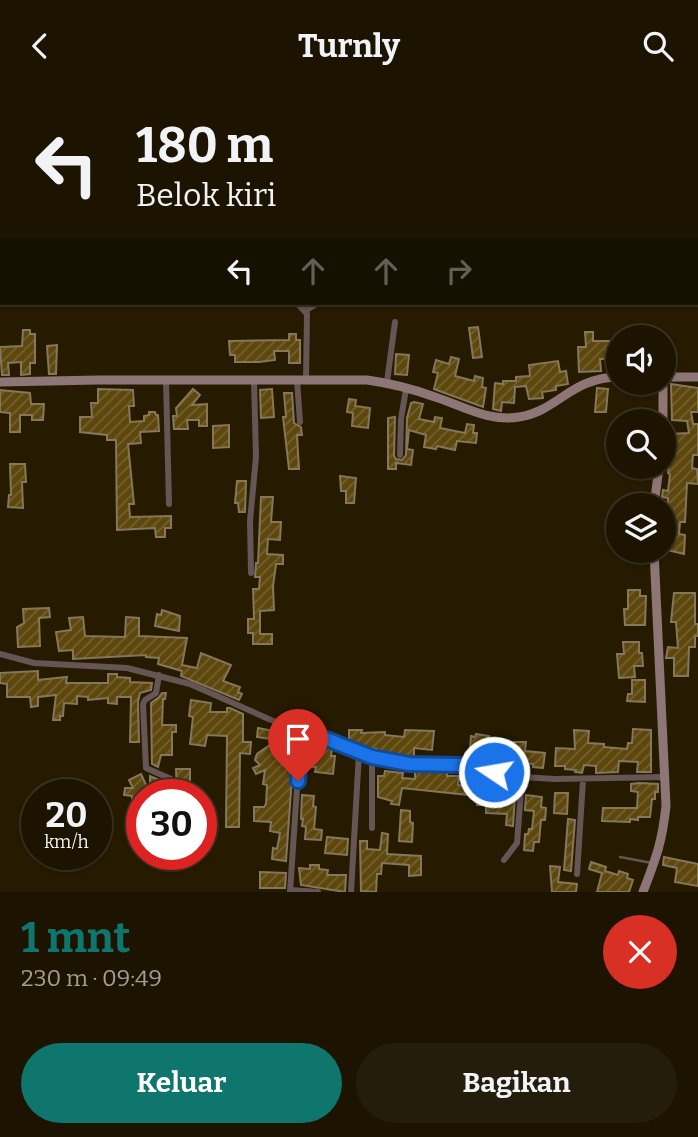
<!DOCTYPE html>
<html lang="id">
<head>
<meta charset="utf-8">
<style>
	body { margin:0; font-family:Bitter,serif; background:#251d0b; color:#f1f3f6; height:100vh; display:flex; flex-direction:column; font-size:26px; white-space:nowrap }
	* { box-sizing:border-box; margin:0 }
	p { font-size:23px; color:#a09e99 }
	.icon { flex:none; width:38px; height:38px; fill:none; stroke:currentColor; stroke-width:2; stroke-linecap:round; stroke-linejoin:round }
	.map { position:relative; height:801px; overflow:hidden }
	.side { display:flex; flex-direction:column; background:#1c1401; flex:1 }
	.side>* { flex:none }
	.banner { position:absolute; left:0px; top:0px; width:698px; height:214px; box-shadow:0 2px 5px #0004,0 0 0 2px #3a3323; background:#1c1401; color:#f1f3f6; overflow:hidden }
	.controls { position:absolute; left:606px; top:234px; display:grid; gap:14px }
	.controls a { display:grid; place-items:center; width:70px; height:70px; border-radius:50%; background:#1c1401; box-shadow:0 2px 5px #0004,0 0 0 2px #3a3323; font-size:35px }
	.speed { position:absolute; left:21px; top:688px; display:flex; gap:14px; font-size:35px; font-weight:700; text-align:center }
	.speed>* { display:grid; place-content:center; width:91px; height:91px; border-radius:50%; background:#1c1401; box-shadow:0 2px 5px #0004,0 0 0 2px #3a3323; line-height:1 }
	.speed small { font-size:18px; font-weight:400 }
	.speed .limit { border:10px solid #d22; background:#fff; color:#111 }
	.pin { position:absolute; display:grid; place-items:center; width:60px; height:60px; color:#fff; margin:-72px -30px; border-radius:50% 50% 50% 0; rotate:-45deg; box-shadow:0 0 7px #0007 }
	.pin .icon { rotate:45deg }
	.me { position:absolute; width:77px; margin:-38px; rotate:282deg; stroke-linejoin:round; filter:drop-shadow(0 0 5px #0008) }
	.turn { display:flex; align-items:center; gap:24px; height:147px; padding:0 21px; font-size:32px }
	.turn .icon { width:91px; height:91px; stroke-width:2.5 }
	.turn b { display:block; font-size:49px; line-height:60px }
	.lanes { display:flex; align-items:center; height:66px; padding:0 21px; background:#0003; justify-content:center; gap:35px; direction:ltr }
	.lanes .off { opacity:.35 }
	.round { display:grid; place-items:center; flex:none; width:74px; height:74px; border-radius:37px; background:#251d0b }
	.summary { display:flex; align-items:center; justify-content:space-between; height:119px; padding:0 21px }
	h1 { font-size:42px; font-weight:700; line-height:52px; color:#0f766e }
	.primary-button { display:flex; gap:14px; margin-top:auto; padding:14px 21px }
	.primary-button a { flex:1; height:80px; border-radius:42px; background:#0f766e; color:#fff; font-size:28px; font-weight:700; line-height:80px; text-align:center }
	.primary-button a+a { background:#251d0b; color:#f1f3f6 }
	header { display:flex; justify-content:space-between; align-items:center; height:91px; padding:0 21px; background:#1c1401; font-size:32px; font-weight:700 }
	.map>svg:first-child { display:block }
	.building { fill:url(#building-hatch); stroke:#84775a; stroke-width:2 }
	.lines { fill:none; stroke-linecap:round; stroke-linejoin:round }
	.lane { stroke:#655555; stroke-width:2.5 }
	.street { stroke:#655555; stroke-width:6 }
	.secondary { stroke:#8e7676; stroke-width:9 }
	.route-casing { stroke:#114b97; stroke-width:18 }
	.route { stroke:#1a73e8; stroke-width:12 }
</style>
</head>
<body>
<header><svg class="icon" aria-label="back" viewBox="0 0 24 24"><path d="M15 5l-7 7 7 7"/></svg>Turnly<svg class="icon" aria-label="search" viewBox="0 0 24 24"><circle cx="10" cy="10" r="6"/><path d="M15 15l6 6"/></svg></header>
<div class="map">
<svg width="698" height="801" viewBox="0 0 698 801">
	<defs>
		<pattern id="building-hatch" width="6" height="6" patternUnits="userSpaceOnUse" patternTransform="scale(1.75)"><rect width="6" height="6" fill="#5d470c"/><path d="M-1 1l2-2M0 6l6-6M5 7l2-2" fill="none" stroke="#74612e"/></pattern>
	</defs>
	<rect width="100%" height="100%" fill="#261b01"/>
	<path class="building" d="M478,236L482,266L473,267L469,237Z
		M23,239H30V243H35V272H30V283L21,284V271L8,272L9,284H2L0,256L22,255Z
		M585,241H593V250H611V259H606V268H600L601,280L579,281L578,256H586Z
		M289,243H296V249H300V272H289V260H274L275,269L259,271H235V264H230L229,250L289,249Z
		M57,254L56,283H49L47,255Z
		M396,263L409,264L407,284L395,283Z
		M451,266L459,268L455,285L474,290L475,285L483,287L482,296L486,297L483,316L434,298L438,282L433,281L436,269L449,273Z
		M558,270L560,281L566,280L568,293L556,295V299L542,301L543,307L529,308L526,295L515,296L514,312L502,311L501,320L493,318L495,292L503,293V290H516V286L530,285L529,274Z
		M671,293L698,297V321H691L693,333H698V364H693L692,377L697,378L698,393L687,392L685,431H680L679,443L685,444L684,463L663,458V451H665L666,442H669L670,430L663,429V420H667L668,407L662,406L663,399L668,400L670,383L668,382L672,354H670V343L689,342L687,330L672,329Z
		M597,297L608,298L606,321H595Z
		M98,298L133,299L134,315H129L130,331L144,330V325L149,324V321H155L156,324H158L159,340L140,341L141,352L128,353L134,413H129L130,426L171,425V437H165V446H156L155,437L117,439L116,349H107V344L80,341V326H92L91,312H98Z
		M193,298L200,304L192,314L207,313V335H199V329H187L188,338H174L173,325H177L176,317Z
		M272,298L274,326L261,327L260,299Z
		M0,299L30,302L31,313H44L43,329H32V324H20V341H10V322L0,321Z
		M284,302H292L294,332L301,336L302,344H297L299,378H289L283,326H286Z
		M349,308L356,309L355,315L370,317L368,337L352,335L353,322L347,321Z
		M414,311L423,313L419,328L434,331L435,326L442,327L440,337L465,342L467,333L474,334L473,342H477L476,352L457,350L455,359L437,355L436,358L424,356L426,344L409,339L407,358L413,359L411,374L396,372V378H388V327L395,326L394,365L396,368L402,369L406,364L407,327L411,312Z
		M229,334V356L213,357V335Z
		M10,373H25L26,391H22L23,417L8,416L9,404H11Z
		M340,385L356,387L354,412H346V400H341Z
		M237,390H246L245,421H239L238,412H235Z
		M261,406H273L271,431H281L280,449L268,448L267,463L283,464V473H276L273,495L274,519L260,520V543H272V553H253V542H248V528H254L253,498H259L260,486H255L256,472H258Z
		M628,499H640V505H646L645,534H625L624,518H628Z
		M674,502H695V533H698V545H695V556H689L688,585H674V567H666L668,556L678,557L676,531H671Z
		M49,517L50,526L39,527L40,555L18,556L17,536L24,532L23,518Z
		M162,519L180,525L179,540L155,535L157,523L161,524Z
		M83,526L85,545L125,546L126,526L139,527V545L187,547L182,574L197,577L201,562L231,574L223,590L240,596L238,601L242,603L239,609L181,585L182,580L158,573L159,567L146,566V564L73,568V559L59,560L56,541L71,539L69,527Z
		M623,551H639V562H642L643,575H634L635,586L619,587L617,563H624Z
		M38,580V589L67,586L66,592H108V583H117V586L130,587V591L152,592L151,599L140,602L138,611L139,651H130L131,606H117V613L108,612V607L88,609V606L77,605V613L64,612L63,625H60V629H53L56,604L38,606V615L31,616L30,606H7V593L0,592V582Z
		M632,589H645V611L627,610L628,603H632Z
		M162,602H166L165,608H163L162,634H176V641H172V664H161L158,676L152,673L151,612L159,606Z
		M191,609L211,612L210,621H227V617H230L243,623V651H251L250,663L240,662L239,736H226L227,645L207,644L205,655L190,653L193,626L189,625Z
		M258,637L295,644L286,770L272,768L273,757L277,758L280,742L270,740L271,731L254,730V716H264L266,713L267,694L263,693L265,679L256,683L253,677L260,674L255,669L257,663L277,649L257,646Z
		M633,638L651,639V681H637L638,671L619,670L618,681L596,682V675L584,674L582,682L575,681L576,679L565,678V675H555L556,657L575,658L574,639L589,640L588,652L604,653V656L627,658L628,652H632Z
		M349,639H362L361,642L385,641V644L404,646L405,639L434,640L432,659L414,657V667L386,663V661L377,660V658L365,657L349,651Z
		M476,643L489,645L488,647L500,651H526L525,660L545,662L543,677L533,676V673L472,667L474,657L470,656L471,645L475,646Z
		M317,655L332,657L331,665H335L333,683L315,681L316,676L304,675L305,661L316,663Z
		M176,678H190V704H177Z
		M385,680L403,682L402,687L415,688V681H447V685H459L458,694L471,695L472,690L488,691V686L500,688L499,704L515,705L513,735L506,734L507,723L486,722V714H477L478,705L402,697L399,714L391,713L392,710L378,706V685H384Z
		M141,683L150,703V685L159,689L160,704H142V729H136L137,733L131,735L129,727L132,726V705L124,704L125,697H133L129,689Z
		M639,692L658,693V701H655V708H652L650,726H638V729L630,728V731L602,730L603,717H637L638,701L631,700V693Z
		M555,702H568L567,723L554,722Z
		M302,704L314,705L313,715L316,716L314,738L322,739L321,749L305,748L306,736L302,735L303,728H301Z
		M526,704L542,706L541,716L546,717L545,729H541L539,751H534L533,760L524,759L525,743H528L529,738H532L534,720L525,719Z
		M401,719L410,720V731L413,732L412,751L399,750Z
		M568,728L575,729L571,780L564,779Z
		M382,742L388,743L387,763L421,765V784L409,785V774L382,772L381,783H377L376,801L361,800L360,750H367V758L380,759Z
		M327,746L348,748L347,764L325,762Z
		M664,766L698,773V795L675,791L677,777L663,774Z
		M591,771L606,776L605,780L618,784L619,780L628,783L627,787L633,789L629,801H597L602,782L589,778Z
		M310,774H319V778L328,779L327,784H346L345,801L301,794L299,777L310,778Z
		M550,775L560,776L558,791L577,793L576,801H552Z
		M260,781L286,782L285,797H260Z"/>
	<g class="lines">
		<path class="lane" d="M620,766L652,772"/>
		<path class="street" d="M42,0L50,2
			M302,2L303,0
			M297,212L307,223L306,289
			M305,220L318,212
			M297,289L300,331
			M166,290L169,413
			M387,291L395,231
			M400,364L401,328L406,298
			M251,482L250,430L256,366L254,289
			M0,563L34,572L127,577L190,593L271,629L301,638L372,666L398,672L443,673L522,686L555,688L665,686
			M159,584L156,602L145,609L143,613L146,677L171,688V704
			M372,737V666
			M504,769L517,752L522,686
			M577,783L583,689
			M290,799L318,801
			M290,801L301,638
			M351,801L359,662"/>
		<path class="secondary" d="M663,286H698
			M0,291L98,289H367C389,292 413,298 435,306C463,315 488,331 519,326C558,320 570,287 618,286
			M663,292V331
			M663,337V349
			M654,415L659,376
			M643,801C656,767 662,752 666,715L654,460"/>
	</g>
	<g class="lines">
		<defs>
			<path id="route" d="M298,690L301,638L372,666L409,673L459,674L494,681"/>
		</defs>
		<use href="#route" class="route-casing"/>
		<use href="#route" class="route"/>
	</g>
</svg>
<div class="controls">
<a><svg class="icon" aria-label="sound" viewBox="0 0 24 24"><path d="M4 9h4l5-4v14l-5-4H4zM17 9q2 3 0 6"/></svg></a>
<a><svg class="icon" aria-label="search" viewBox="0 0 24 24"><circle cx="10" cy="10" r="6"/><path d="M15 15l6 6"/></svg></a>
<a><svg class="icon" aria-label="layers" viewBox="0 0 24 24"><path d="M12 4l9 5-9 5-9-5zM3 14l9 5 9-5"/></svg></a>
</div>
<div class="speed"><div>20<small>km/h</small></div><div class="limit">30</div></div>
<div class="pin" style="left:298px;top:690px;background:#d93025"><svg class="icon" aria-label="arrive" viewBox="0 0 24 24"><path d="M6 21V4h12l-3 4 3 4H6"/></svg></div>
<svg class="me" style="left:494px;top:681px" viewBox="-20 -20 40 40"><circle r="17" fill="#1a73e8" stroke="#fff" stroke-width="3"/><path d="M0-11L8 9 0 5-8 9z" fill="#fff"/></svg>
<div class="banner">
<div class="turn"><svg class="icon" aria-label="left" viewBox="0 0 24 24"><path d="M17 20v-9H6M10 6l-5 5 5 5"/></svg><div><b>180 m</b>Belok kiri</div></div>
<div class="lanes"><svg class="icon" aria-label="left" viewBox="0 0 24 24"><path d="M17 20v-9H6M10 6l-5 5 5 5"/></svg><svg class="icon off" aria-label="ahead" viewBox="0 0 24 24"><path d="M12 20V5M6 11l6-6 6 6"/></svg><svg class="icon off" aria-label="ahead" viewBox="0 0 24 24"><path d="M12 20V5M6 11l6-6 6 6"/></svg><svg class="icon off" aria-label="right" viewBox="0 0 24 24"><path d="M7 20v-9h11M14 6l5 5-5 5"/></svg></div>
</div>
</div>
<section class="side">
<div class="summary"><div><h1>1 mnt</h1><p>230 m · 09:49</p></div><a class="round" style="background:#d93025;color:#fff"><svg class="icon" aria-label="close" viewBox="0 0 24 24"><path d="M6 6l12 12M18 6L6 18"/></svg></a></div>
<div class="primary-button"><a>Keluar</a><a>Bagikan</a></div>
</section>
</body>
</html>
